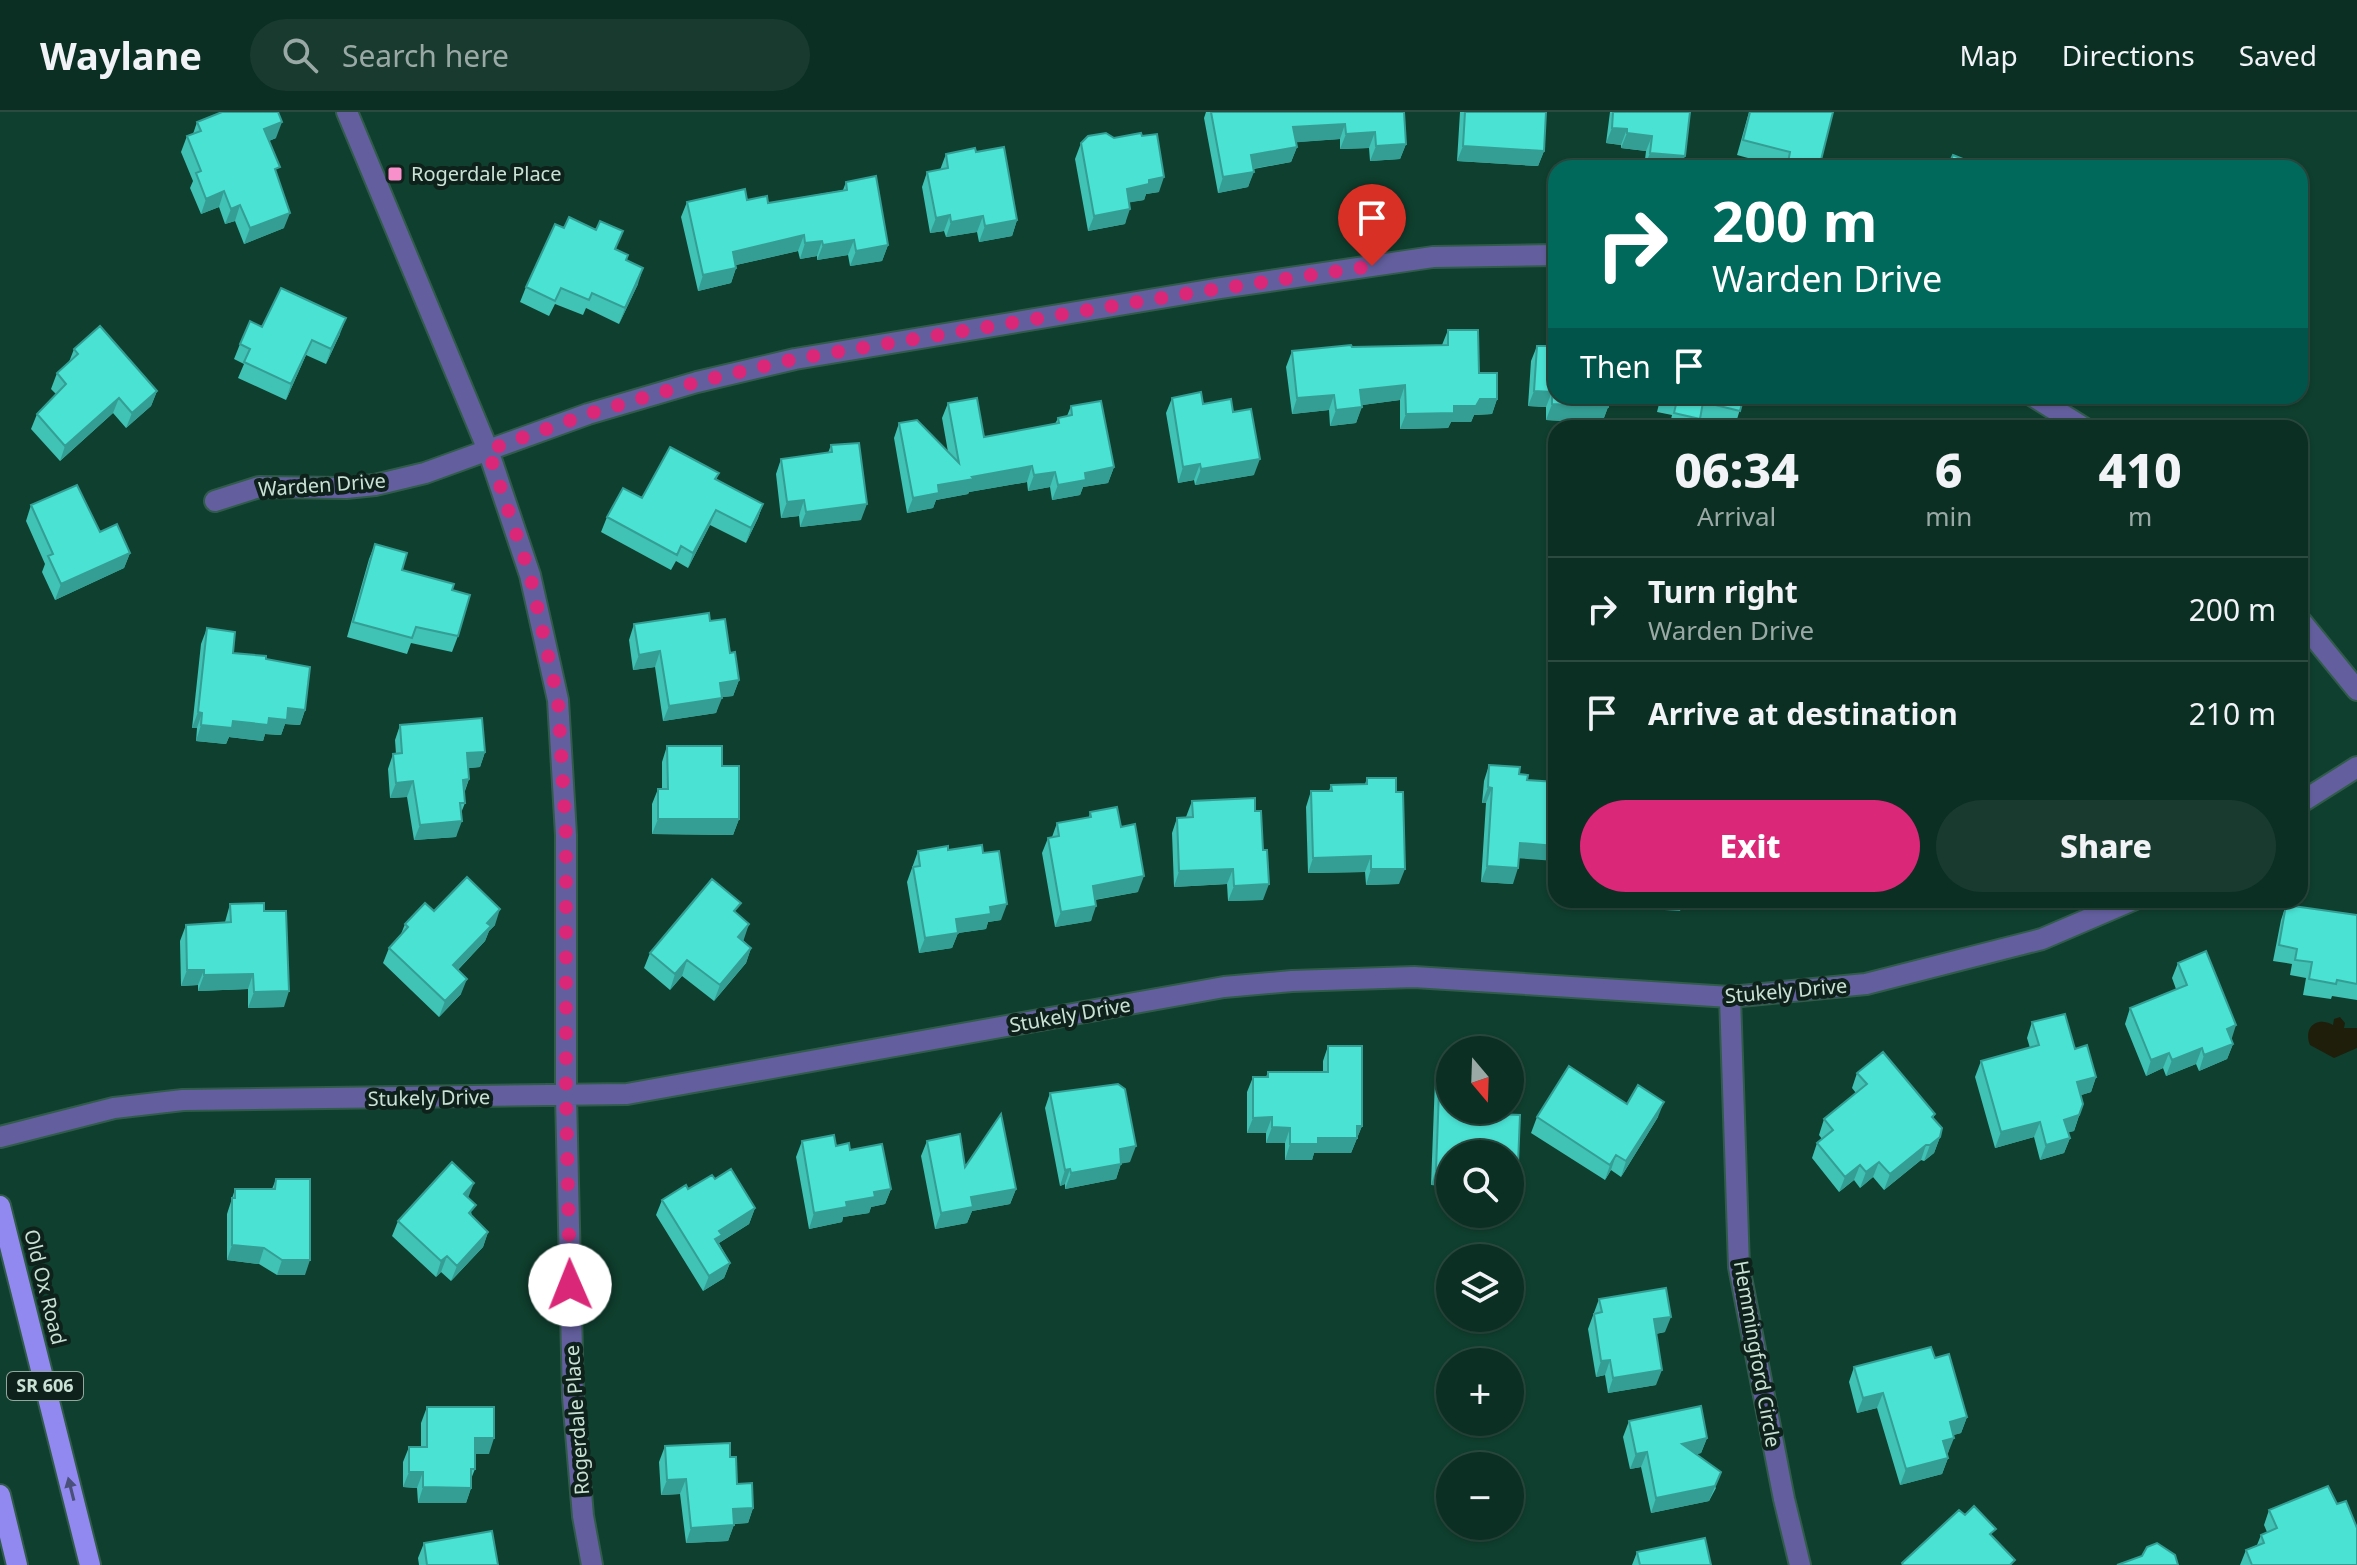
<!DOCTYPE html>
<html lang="en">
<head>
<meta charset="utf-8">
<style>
	body { margin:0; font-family:"Noto Sans",sans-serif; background:#193b2f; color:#f1f3f6; height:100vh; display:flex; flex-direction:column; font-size:30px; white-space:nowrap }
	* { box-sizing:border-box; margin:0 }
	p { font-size:26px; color:#9aa9a5 }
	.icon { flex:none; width:44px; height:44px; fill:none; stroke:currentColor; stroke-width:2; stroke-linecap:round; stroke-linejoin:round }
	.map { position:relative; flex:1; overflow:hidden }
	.sheet { position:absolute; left:1548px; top:308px; width:760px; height:488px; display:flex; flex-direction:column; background:#0b2f22; border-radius:24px; box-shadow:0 2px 6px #0004,0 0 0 2px #2b4a40 }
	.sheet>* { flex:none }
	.guide { position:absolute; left:1548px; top:48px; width:760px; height:244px; border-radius:24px; box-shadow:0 2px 6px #0004,0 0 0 2px #2b4a40; background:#00695c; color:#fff; overflow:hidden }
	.needle { width:52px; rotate:161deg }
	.controls { position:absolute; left:1436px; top:924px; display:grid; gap:16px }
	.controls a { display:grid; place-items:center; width:88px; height:88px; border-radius:50%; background:#0b2f22; box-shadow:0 2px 6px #0004,0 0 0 2px #2b4a40; font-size:40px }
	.pin { position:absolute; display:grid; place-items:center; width:68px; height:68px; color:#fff; margin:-82px -34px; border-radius:50% 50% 50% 0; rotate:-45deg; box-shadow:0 0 8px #0007 }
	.pin .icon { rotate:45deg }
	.me { position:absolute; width:88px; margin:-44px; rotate:359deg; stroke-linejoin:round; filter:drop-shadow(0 0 6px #0008) }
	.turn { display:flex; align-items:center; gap:28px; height:168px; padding:0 32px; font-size:36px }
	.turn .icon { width:104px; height:104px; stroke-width:2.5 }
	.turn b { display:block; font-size:56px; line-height:68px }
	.then { display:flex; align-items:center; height:76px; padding:0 32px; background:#0003; gap:16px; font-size:30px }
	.eta { display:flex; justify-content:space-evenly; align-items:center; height:136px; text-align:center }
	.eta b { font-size:48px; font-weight:800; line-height:56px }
	.action { display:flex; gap:16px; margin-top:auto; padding:16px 32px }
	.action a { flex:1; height:92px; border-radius:48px; background:#db2777; color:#fff; font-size:32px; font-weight:800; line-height:92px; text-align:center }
	.action a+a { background:#193b2f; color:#f1f3f6 }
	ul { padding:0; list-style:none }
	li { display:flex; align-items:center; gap:24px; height:104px; padding:0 32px; border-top:2px solid #2b4a40 }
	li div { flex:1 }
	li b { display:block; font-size:30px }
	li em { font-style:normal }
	header { display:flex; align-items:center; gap:48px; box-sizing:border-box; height:112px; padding:0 40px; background:#0b2f22; border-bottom:2px solid #2b4a40 }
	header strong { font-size:38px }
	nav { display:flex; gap:44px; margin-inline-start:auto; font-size:28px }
	.search { width:560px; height:72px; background:#193b2f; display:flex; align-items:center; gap:20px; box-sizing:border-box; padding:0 28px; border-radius:44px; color:#9aa9a5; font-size:30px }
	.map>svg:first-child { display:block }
	.water { fill:#1f1e0b }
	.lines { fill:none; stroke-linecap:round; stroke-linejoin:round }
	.street-casing { stroke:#315c4c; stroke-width:24 }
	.primary-casing { stroke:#315c4c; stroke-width:24 }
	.street { stroke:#635f9e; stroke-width:20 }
	.primary { stroke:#9289f0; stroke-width:20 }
	.wall { fill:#40c2b5 }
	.shaded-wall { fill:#349e94 }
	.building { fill:#4ae2d3; stroke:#349e94; stroke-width:2 }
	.oneway { fill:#49507a }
	.route { stroke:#db2777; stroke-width:14; stroke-dasharray:0 25.2 }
	.poi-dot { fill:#f890cb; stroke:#0e211a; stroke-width:3 }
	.labels { text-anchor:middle; stroke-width:8; stroke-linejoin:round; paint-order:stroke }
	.shield { fill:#0e211a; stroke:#92a89e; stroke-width:2 }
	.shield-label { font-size:18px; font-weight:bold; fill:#cae2d6 }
	.poi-label { font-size:20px; fill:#cae2d6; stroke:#0e211a; text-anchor:start }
	.street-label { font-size:20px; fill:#cae2d6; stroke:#0e211a }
</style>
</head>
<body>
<header>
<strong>Waylane</strong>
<div class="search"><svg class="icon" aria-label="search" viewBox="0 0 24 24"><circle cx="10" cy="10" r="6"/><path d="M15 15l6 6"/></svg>Search here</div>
<nav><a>Map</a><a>Directions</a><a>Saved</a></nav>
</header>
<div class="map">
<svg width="2357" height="1453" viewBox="0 0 2357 1453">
	<rect width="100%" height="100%" fill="#0f3f2e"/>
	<path class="water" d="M2340,905L2345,911L2344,916H2357V936L2334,946L2310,933C2303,915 2317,904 2333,913L2334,907Z"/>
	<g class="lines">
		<defs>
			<path id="street" d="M347,0L488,338L530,463L558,588L566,723V984L573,1285L583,1404L592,1453
				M2033,284L2084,316
				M215,389L259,375L346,376L375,373L425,361L588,302L697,270L795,247L1221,176L1433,145L1556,143
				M2300,508L2357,578
				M2300,691L2357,655
				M1730,885L1739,1155L1784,1387L1800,1453
				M0,1025L114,996L183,988L627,982L1224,875L1292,869L1414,865L1730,885L1866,872L2042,827L2133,788"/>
			<path id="primary" d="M0,1094L90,1453
				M0,1383L17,1453"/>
		</defs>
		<use href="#street" class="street-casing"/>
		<use href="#primary" class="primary-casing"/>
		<use href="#street" class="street"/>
		<use href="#primary" class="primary"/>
	</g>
	<path class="wall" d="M1206,0H1404L1406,32L1400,47L1370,49L1369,36L1340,37V27L1296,30L1297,35L1291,50L1254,57L1248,75L1218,81L1204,6Z
		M1460,0H1546L1544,39L1538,54L1457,49Z
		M1610,0H1690L1681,56H1644L1646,39L1621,36V33L1606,31Z
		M1749,0H1833L1819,56H1785L1737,43Z
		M197,10L276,26L269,29L277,63L284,116L244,132L235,109L225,112L219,95L201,102L190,76L193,69L181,40L187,24L193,22Z
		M1081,31L1159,80L1146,82L1144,88L1129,90L1125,112L1088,119L1075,47Z
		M976,40L1017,108L1012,124L979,130L977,120L946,125L944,119L930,121L922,75L927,60L940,58L946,42Z
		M846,70L888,133L882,149L850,154L848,143L817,148V144L800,147L798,139L736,153V156L731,171L698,179L681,105L687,90L747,88L768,91L843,78Z
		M616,138L627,148L638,172L619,212L586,196L583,203L555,192L549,204L520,190L526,175Z
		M262,215L340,222L326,252L306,243L286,288L238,266L244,252L234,247L240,232Z
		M1448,218L1497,287L1492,302L1474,303L1471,310H1451L1448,316L1400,317V288L1362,293L1356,311L1330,314L1329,298L1292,302L1286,255L1292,239L1352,235L1442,233Z
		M1537,234L1608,295L1602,311L1546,308V295L1528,294L1531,249Z
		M74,237L157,279L151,294L126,316L113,301L60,349L31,317L37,302L56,282L51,277L57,261L69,250Z
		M1661,284H1744L1735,314L1700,306L1696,316H1669L1672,303L1657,300Z
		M2256,284H2270L2266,291Z
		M1172,286L1233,300L1254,363L1195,373L1194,368L1178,371L1166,301Z
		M948,291L984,325L1055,312L1058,306L1067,304L1071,294L1114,355L1108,371L1083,375L1080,383L1052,388L1050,375L1028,379L1027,370L969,380L968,382L936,388L933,396L907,401L894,326L899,311L948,340L942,306Z
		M831,333L861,408L800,415L799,404L781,406L776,362L781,347L828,341Z
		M719,361L716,368L763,392L758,406L746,431L710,413L688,456L676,449L671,458L601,420L607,405L642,386Z
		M31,393L100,420L130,441L124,456L55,488L42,460L45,452L26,409Z
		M375,432L402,458L452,478L458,524L452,540L411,531L407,542L347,525L369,447Z
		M710,509L730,541L739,568L733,584L721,585L716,601L663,609L655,555L633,558L629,528L634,512Z
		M207,516L233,541L266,547L305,598L300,613L285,612L281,623L265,622L263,629L229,625L226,632L196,629L197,616H192L201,532Z
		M400,613L485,640L480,655L468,656L469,667L464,682L465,691L461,701L456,725L414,728L407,685L390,686L388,657L393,642H396L395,628Z
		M667,634L722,654L739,707L733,723L652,722V692L658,677H662V650Z
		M1489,653L1513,772L1481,770L1486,691H1482L1484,669Z
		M1367,666L1399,772L1366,773L1365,760L1308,761L1306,695L1311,679H1329L1331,673L1365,672Z
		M1192,689L1263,788L1228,789L1227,772L1174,775L1172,721L1177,706L1186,705Z
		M1090,700L1121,715L1138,780L1095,788L1091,809L1055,815L1042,741L1048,726L1052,725L1057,711L1089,705Z
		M948,738L983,741L1001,808L988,810L986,817L958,821L952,836L919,841L907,770L918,739Z
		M230,792L264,799L284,895L248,896V877L198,879V873L181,874L180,829L186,813L225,810Z
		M2286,793L2357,803V888L2332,884L2331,887L2303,883L2306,866L2290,863L2292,852L2273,849L2281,808Z
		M434,799L495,813L489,819L485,829L458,858L461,882L439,905L383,851L389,836L401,822L405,812Z
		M737,802L744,827L743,828L751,836L746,851L714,889L682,864L670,878L644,856L650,841Z
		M2178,851L2233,932L2227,947L2199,959L2196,952L2166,964L2163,956L2146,964L2125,912L2130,896L2176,877L2172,866Z
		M2032,910L2075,937L2096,965L2091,980L2081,983L2083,992L2074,1019L2068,1020L2070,1026L2064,1041L2040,1048L2034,1025L1995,1036L1975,965L1981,949L2030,936L2027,926Z
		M1328,934L1362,1014L1351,1041H1314L1312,1048H1285V1031H1266V1021H1247V980L1253,965H1266L1268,960H1323V949Z
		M1440,952L1450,953V998H1472V1001L1520,1003L1518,1052L1512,1067H1510V1042H1450V1074L1431,1073L1435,968Z
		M1857,961L1935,1002L1933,1006L1940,1025L1934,1041L1924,1049L1921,1048L1884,1078L1873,1065L1860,1076L1854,1068L1839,1080L1812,1046L1817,1031L1822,1027L1819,1023L1824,1007L1856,981L1852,976Z
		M1050,981L1130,1050L1121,1051L1116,1067L1065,1077V1072L1060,1074L1045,996Z
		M1627,992L1658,1005L1621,1065L1611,1058L1605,1068L1531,1021L1537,1005Z
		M802,1029L836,1034L850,1038L891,1077L885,1092L871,1095L869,1101L843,1105L842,1110L809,1117L796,1045Z
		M927,1029L965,1055L1016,1077L1010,1092L972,1099L967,1111L935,1117L921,1044Z
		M276,1067L305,1163H277L259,1152L227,1148V1102L235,1077H272Z
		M715,1067L755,1096L749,1112L719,1131L730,1151L724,1166L703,1179L656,1103L662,1088Z
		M468,1086L472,1104L488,1120L483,1135L451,1169L441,1160L436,1165L392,1124L398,1109Z
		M1599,1187L1665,1220L1656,1222V1273L1608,1281L1605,1263L1596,1265L1588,1217Z
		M1935,1246L1967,1305L1961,1321L1953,1323L1948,1341L1947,1342L1948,1346L1942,1362L1900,1373L1877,1296L1857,1301L1849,1270L1854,1255Z
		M427,1295L489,1342H475V1357L471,1367V1376L466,1391H418L417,1376L403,1375V1350L409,1335H421V1311Z
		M1629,1309L1707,1326L1701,1341L1697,1342L1716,1376L1709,1389L1651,1401L1641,1355L1630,1357L1623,1325Z
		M665,1334L730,1345L737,1372L753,1396L748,1411L734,1412L728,1429L686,1431L680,1382L661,1383L659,1350Z
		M2337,1392L2357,1453H2240L2246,1438L2257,1433L2261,1423L2267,1420L2264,1413L2269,1398Z
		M424,1431L498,1453H419L418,1446Z
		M1637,1440L1711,1453H1632Z"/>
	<path class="shaded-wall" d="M282,10L276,26L259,33L264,17Z
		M1345,12L1340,27L1288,31L1293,15Z
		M1612,16L1627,17L1621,33L1606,31Z
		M1375,20L1369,36L1340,37L1346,22Z
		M1627,21L1652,24L1646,39L1621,36Z
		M1406,32L1400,47L1370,49L1376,34Z
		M1463,34L1544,39L1538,54L1457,49Z
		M1297,35L1291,50L1245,58L1251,43Z
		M1650,41L1685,44L1681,56H1644Z
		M1254,60L1248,75L1218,81L1223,65Z
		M1164,65L1159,80L1146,82L1144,88L1121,92L1127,77L1149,68Z
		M224,79L219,95L201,102L206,87Z
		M240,93L235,109L225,112L231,97Z
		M1130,97L1125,112L1088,119L1094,104Z
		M290,101L284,116L244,132L250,116Z
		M950,103L944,119L930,121L936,106Z
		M983,104L977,120L946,125L951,110Z
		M1017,108L1012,124L979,130L985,114Z
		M804,123L798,139L727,155L733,140Z
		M854,128L848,143L817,148L823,133Z
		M822,129L817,144L800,147L805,131Z
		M888,133L882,149L850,154L856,139Z
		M643,156L638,172L619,212L625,196Z
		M736,156L731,171L698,179L703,163Z
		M346,206L340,222L326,252L331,237Z
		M312,228L306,243L286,288L291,272Z
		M1405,273L1400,288L1355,294L1360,278Z
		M157,279L151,294L126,316L132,301Z
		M1534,279L1552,280L1546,295L1528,294Z
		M1334,283L1329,298L1292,302L1297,286Z
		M119,286L113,301L60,349L65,334Z
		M1480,287H1497L1492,302L1474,303L1471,310H1451L1448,316L1400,317L1406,302L1454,294Z
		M1552,292L1608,295L1602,311L1546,308Z
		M1362,295L1356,311L1330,314L1336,298Z
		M1260,347L1254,363L1195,373L1201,357Z
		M1200,352L1194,368L1178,371L1183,355Z
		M1032,354L1027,370L969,380L968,382L936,388L933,396L907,401L913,386L938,373L972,365Z
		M1114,355L1108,371L1083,375L1080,383L1052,388L1058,373L1085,361Z
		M1055,360L1050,375L1028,379L1034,363Z
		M804,388L799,404L781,406L787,390Z
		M763,392L758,406L746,431L751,416Z
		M867,392L861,408L800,415L806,400Z
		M716,398L710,413L688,456L693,441Z
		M130,441L124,456L55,488L61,472Z
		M660,539L655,555L633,558L639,543Z
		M739,568L733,584L714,586L720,571Z
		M722,586L716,601L663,609L669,594Z
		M288,596L305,598L300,613L285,612L281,623L265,622L263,629L229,625L226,632L196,629L201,613L269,606Z
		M198,600L202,601L197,616H192Z
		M485,640L480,655L461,657L467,641Z
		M469,667L463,683V668Z
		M413,669L407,685L390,686L396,671Z
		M1488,675L1492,676L1486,691H1482Z
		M658,707H739L733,723L652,722Z
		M462,709L456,725L414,728L420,713Z
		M1520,731L1556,734V749L1514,746Z
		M1371,744L1365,760L1308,761L1313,746Z
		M1487,754L1518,756L1513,772L1481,770Z
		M1233,757L1227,772L1174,775L1179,759Z
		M1371,757H1405L1399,772L1366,773Z
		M1144,764L1138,780L1087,789L1093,774Z
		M1269,772L1263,788L1228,789L1234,774Z
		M1652,788H1684L1680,799L1649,797Z
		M1007,792L1001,808L988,810L986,817L958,821L952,836L919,841L925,826L956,807L990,795Z
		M1096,794L1091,809L1055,815L1061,800Z
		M500,797L495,813L489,819L485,829L447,869L453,853L487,811Z
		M749,812L744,827L733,840L738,825Z
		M751,836L746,851L714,889L720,873Z
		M687,848L682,864L670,878L675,862Z
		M187,858H204L198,873L181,874Z
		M253,862L248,877L198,879L204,863Z
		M467,867L461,882L439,905L445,889Z
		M289,879L284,895L248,896L254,880Z
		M2236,913L2231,929L2227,917Z
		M2233,932L2227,947L2199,959L2204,943Z
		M2202,936L2196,952L2166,964L2172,948Z
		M2169,941L2163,956L2146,964L2151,948Z
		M2096,965L2091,980L2072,986L2077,970Z
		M1664,990L1658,1005L1621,1065L1626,1049Z
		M2079,1003L2074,1019L2059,1023L2064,1008Z
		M1272,1005L1266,1021H1247L1253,1006Z
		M2040,1010L2034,1025L1995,1036L2001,1020Z
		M1357,1014H1362L1351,1041H1314L1312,1048H1285L1290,1032L1318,1026Z
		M1272,1015L1290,1016L1285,1031H1266Z
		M1940,1025L1934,1041L1924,1049L1930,1033Z
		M2070,1026L2064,1041L2040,1048L2046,1033Z
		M1926,1033L1921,1048L1884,1078L1890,1062Z
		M1136,1034L1130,1050L1114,1053L1120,1037Z
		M1616,1043L1611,1058L1605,1068L1610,1053Z
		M1879,1050L1873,1065L1860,1076L1866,1060Z
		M1510,1051L1518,1052L1512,1067H1510Z
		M1121,1052L1116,1067L1065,1077L1071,1061Z
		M1860,1053L1854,1068L1839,1080L1845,1065Z
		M1070,1057L1065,1072L1060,1074L1065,1058Z
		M1436,1058H1450V1074L1431,1073Z
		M474,1071L468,1086L464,1082Z
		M891,1077L885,1092L871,1095L869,1101L843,1105L842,1110L809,1117L814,1101L874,1080Z
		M1016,1077L1010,1092L972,1099L967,1111L935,1117L941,1101L971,1085Z
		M755,1096L749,1112L719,1131L716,1138L710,1142L719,1119Z
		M488,1120L483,1135L451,1169L457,1154Z
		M232,1133L264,1136L259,1152L227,1148Z
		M447,1144L441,1160L436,1165L441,1149Z
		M282,1148H310L305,1163H277Z
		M730,1151L724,1166L703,1179L709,1164Z
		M1671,1205L1665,1220L1648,1223L1654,1207Z
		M1610,1248L1605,1263L1596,1265L1601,1249Z
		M1662,1258L1656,1273L1608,1281L1613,1266Z
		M1883,1281L1877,1296L1857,1301L1863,1286Z
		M1967,1305L1961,1321L1944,1326L1950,1310Z
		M475,1326H494L489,1342H469Z
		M1707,1326L1701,1341L1676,1347L1682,1332Z
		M1954,1326L1948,1341L1938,1344L1943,1329Z
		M1647,1340L1641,1355L1630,1357L1636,1342Z
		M1948,1346L1942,1362L1900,1373L1906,1357Z
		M409,1360H423L417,1376L403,1375Z
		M1721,1360L1709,1389L1651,1401L1656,1386Z
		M686,1367L680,1382L661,1383L667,1368Z
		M423,1375L471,1376L466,1391H418Z
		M753,1396L748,1411L727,1412L733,1397Z
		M734,1413L728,1429L686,1431L691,1416Z"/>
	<path class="building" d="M222,0H278L282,10L264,17L280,55L275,57L290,101L250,116L240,93L231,97L224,79L206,87L196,61L201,59L187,24L201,19L197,10Z
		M1211,0H1404L1406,32L1376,34L1375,20L1346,22L1345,12L1293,15L1297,35L1251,43L1254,60L1223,65Z
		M1465,0H1546L1544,39L1463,34Z
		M1613,0H1690L1685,44L1650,41L1652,24L1627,21V17L1612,16Z
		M1750,0H1833L1819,56H1787L1790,40L1743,28Z
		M1106,21L1114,26L1141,21L1142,24L1157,22L1164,65L1149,68V72L1127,77L1130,97L1094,104L1081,31L1088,24Z
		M1004,35L1017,108L985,114L983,104L951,110L950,103L936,106L927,60L948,56L946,42L975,36L976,40Z
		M1953,43L1985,56H1942L1944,52L1948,54Z
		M876,64L888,133L856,139L854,128L823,133L822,129L805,131L804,123L733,140L736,156L703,163L687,90L745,77L747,88L767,84L768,91L847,78L846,70Z
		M569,105L596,118L600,109L623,119L615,137L628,143L626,148L643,156L625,196L592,181L589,188L561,176L555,189L526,175L555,112L564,116Z
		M281,176L346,206L331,237L312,228L291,272L244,250L250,237L240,232L250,209L262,215Z
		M100,214L157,279L132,301L119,286L65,334L37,302L66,272L57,261L78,242L74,237Z
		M1448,218H1478L1479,261H1497V287H1480L1476,294H1454V301L1406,302L1405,273L1360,278L1362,295L1336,298L1334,283L1297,286L1292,239L1351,233L1352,235L1448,233Z
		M1537,234H1556V284H1609L1608,295L1552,292V280L1534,279Z
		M1201,280L1203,292L1231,287L1233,300L1251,297L1260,347L1201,357L1200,352L1183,355L1172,286Z
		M1663,284H1744L1740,299L1703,290L1700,307L1674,301L1677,288Z
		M977,286L984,325L1059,311L1058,306L1072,303L1071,294L1101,289L1114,355L1085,361L1086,368L1058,373L1055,360L1034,363L1032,354L972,365L974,367L938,373L939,381L913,386L899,311L917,308L959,351L948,291Z
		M1873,308L1889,316H1869Z
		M859,331L867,392L806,400L804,388L787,390L781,347L832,340L831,333Z
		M670,335L719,361L715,367L763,392L751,416L716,398L693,441L681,434L677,443L607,405L623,376L642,386Z
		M77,373L100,420L117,412L130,441L61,472L48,444L53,442L31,393Z
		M375,432L407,441L402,458L454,472L452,478L470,483L458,524L416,515L412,526L353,510Z
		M709,501L710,509L725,507L730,541L735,540L739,568L720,571L722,586L669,594L660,539L639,543L634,512Z
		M207,516L235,520L233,541L266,544V547L310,555L305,598L288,596L287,608L269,606L268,613L233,609L232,616L201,613L202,601L198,600Z
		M482,606L485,640L467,641L469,667L463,668L465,691H460L462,709L420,713L413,669L396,671L393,642L402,641L400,613Z
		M667,634H722V654H739V707H658V677H668Z
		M1489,653L1520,655L1519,662L1528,663L1527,668L1556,670V734L1520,731L1518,756L1487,754L1492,676L1488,675Z
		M1367,666H1396V680H1403L1405,757H1371V744L1313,746L1311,679H1332L1331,673L1367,672Z
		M1255,686V699H1261L1263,738H1267L1269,772L1234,774L1233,757L1179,759L1177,706L1193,705L1192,689Z
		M1117,695L1121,715L1135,712L1144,764L1093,774L1096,794L1061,800L1048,726L1059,724L1057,711L1091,705L1090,700Z
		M982,733L983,741L999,739L1007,792L990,795L991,802L956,807L958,821L925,826L913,755L920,754L918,739L948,734V738Z
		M467,765L500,797L487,811L491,814L453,853L467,867L445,889L389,836L408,815L405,812L425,791L434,799Z
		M712,767L741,791L734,799L749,812L738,825L751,836L720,873L687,848L675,862L650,841Z
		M264,791V799H286L289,879L254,880L253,862L204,863V858H187L186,813L231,810L230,792Z
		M2286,793L2357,803V872L2337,868L2336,872L2309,867L2312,850L2295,848L2297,837L2279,833Z
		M2206,839L2236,913L2227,917L2233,932L2204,943L2202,936L2172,948L2169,941L2151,948L2130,896L2187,873L2178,851Z
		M2065,902L2075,937L2087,933L2096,965L2077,970L2083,992L2079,1003L2064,1008L2070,1026L2046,1033L2040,1010L2001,1020L1981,949L2039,933L2032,910Z
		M1328,934H1362V1014H1357V1026H1318V1032H1290V1016L1272,1015V1005L1253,1006V965H1268V960H1328Z
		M1883,940L1935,1002L1932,1005L1942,1016L1940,1025L1930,1033H1926L1890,1062L1879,1050L1866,1060L1860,1053L1845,1065L1817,1031L1833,1018L1824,1007L1867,972L1857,961Z
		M1440,952L1450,953V998H1472V1001L1520,1003L1518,1052L1510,1051V1042H1450V1058H1436Z
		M1569,954L1627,992L1638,973L1664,990L1626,1049L1616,1043L1610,1053L1537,1005Z
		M1118,972L1125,977L1136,1034L1120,1037L1121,1052L1071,1061L1070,1057L1065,1058L1050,981Z
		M1001,1002L1016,1077L971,1085L973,1095L941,1101L927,1029L960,1022L965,1055Z
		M834,1023L836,1034L849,1031L850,1038L882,1032L891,1077L874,1080L875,1085L846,1090L847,1095L814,1101L802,1029Z
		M452,1050L474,1071L464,1082L476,1093L469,1101L488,1120L457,1154L447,1144L441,1149L398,1109Z
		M731,1057L755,1096L719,1119L722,1123L715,1127L730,1151L709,1164L662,1088L686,1073L688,1077L712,1063L715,1067Z
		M276,1067H310V1148H282L264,1136L232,1133V1086H235V1077H275Z
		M1666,1176L1671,1205L1654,1207L1662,1258L1613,1266L1610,1248L1601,1249L1594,1202L1602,1200L1599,1187Z
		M1931,1235L1935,1246L1949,1242L1967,1305L1950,1310L1954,1326L1943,1329L1948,1346L1906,1357L1883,1281L1863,1286L1854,1255Z
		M1701,1294L1707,1326L1682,1332L1721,1360L1715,1374L1656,1386L1647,1340L1636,1342L1629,1309Z
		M427,1295H494V1326H475V1357H471V1376L423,1375V1360H409V1335H427Z
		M730,1331V1345H736L737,1372L752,1371L753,1396L733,1397L734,1413L691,1416L686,1367L667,1368L665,1334Z
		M2328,1374L2337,1392L2346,1389L2357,1416V1453H2252L2246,1438L2264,1431L2261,1423L2277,1416L2269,1398Z
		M1974,1394L1996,1417L1990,1422L2015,1448L2010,1453H1903L1902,1451L1959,1398L1965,1403Z
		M492,1419L498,1453H427L424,1431Z
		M1705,1426L1711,1453H1640L1637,1440Z
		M2157,1431L2175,1443L2178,1453H2117L2142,1444L2147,1435Z"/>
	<defs><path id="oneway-solid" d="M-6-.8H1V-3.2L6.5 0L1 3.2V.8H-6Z" transform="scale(2)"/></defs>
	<use class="oneway" href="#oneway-solid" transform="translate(71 1377) rotate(-104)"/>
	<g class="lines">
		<path class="route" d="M570,1173L566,984V723L558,588L530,463L488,338L588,302L697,270L795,247L1197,180L1372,154"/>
	</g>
	<rect class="poi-dot" x="387" y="54" width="16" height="16" rx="4"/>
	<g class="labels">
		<rect class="shield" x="7" y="1260" width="76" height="28" rx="6"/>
		<g class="shield-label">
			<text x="45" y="1280">SR 606</text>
		</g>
		<g class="poi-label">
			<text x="411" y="69">Rogerdale Place</text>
		</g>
		<g class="street-label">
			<text transform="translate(322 373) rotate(-4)" y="7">Warden Drive</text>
			<text transform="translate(1786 879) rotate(-5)" y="7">Stukely Drive</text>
			<text transform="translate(1070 903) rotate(-10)" y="7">Stukely Drive</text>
			<text transform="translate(429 986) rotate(-1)" y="7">Stukely Drive</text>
			<text transform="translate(45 1175) rotate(76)" y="7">Old Ox Road</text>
			<text transform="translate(1757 1242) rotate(80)" y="7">Hemmingford Circle</text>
			<text transform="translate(577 1308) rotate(-94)" y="7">Rogerdale Place</text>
		</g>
	</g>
</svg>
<div class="controls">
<a><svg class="needle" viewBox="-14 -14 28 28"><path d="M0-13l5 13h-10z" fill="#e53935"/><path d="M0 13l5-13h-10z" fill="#9aa9a5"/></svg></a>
<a><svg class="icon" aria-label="search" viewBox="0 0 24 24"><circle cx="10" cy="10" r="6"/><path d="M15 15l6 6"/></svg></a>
<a><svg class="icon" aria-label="layers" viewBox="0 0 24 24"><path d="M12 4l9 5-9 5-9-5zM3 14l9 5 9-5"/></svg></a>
<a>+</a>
<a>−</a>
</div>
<div class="pin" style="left:1372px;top:154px;background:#d93025"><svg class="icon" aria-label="arrive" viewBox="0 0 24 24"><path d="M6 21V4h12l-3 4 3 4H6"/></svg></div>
<svg class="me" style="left:570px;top:1173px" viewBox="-20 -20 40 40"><circle r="19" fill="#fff"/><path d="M0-13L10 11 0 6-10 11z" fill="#db2777"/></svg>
<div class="guide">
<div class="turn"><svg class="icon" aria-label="right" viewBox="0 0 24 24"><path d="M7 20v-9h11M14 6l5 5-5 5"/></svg><div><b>200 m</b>Warden Drive</div></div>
<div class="then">Then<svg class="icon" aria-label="arrive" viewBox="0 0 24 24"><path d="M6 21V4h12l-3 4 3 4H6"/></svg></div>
</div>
<section class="sheet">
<div class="eta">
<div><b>06:34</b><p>Arrival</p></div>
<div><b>6</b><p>min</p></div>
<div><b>410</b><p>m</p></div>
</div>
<ul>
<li><svg class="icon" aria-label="right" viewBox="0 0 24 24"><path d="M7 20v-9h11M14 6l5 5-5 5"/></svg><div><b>Turn right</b><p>Warden Drive</p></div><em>200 m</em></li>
<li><svg class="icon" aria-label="arrive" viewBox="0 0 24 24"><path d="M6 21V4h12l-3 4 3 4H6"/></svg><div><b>Arrive at destination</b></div><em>210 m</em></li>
</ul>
<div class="action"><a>Exit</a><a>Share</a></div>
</section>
</div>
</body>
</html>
